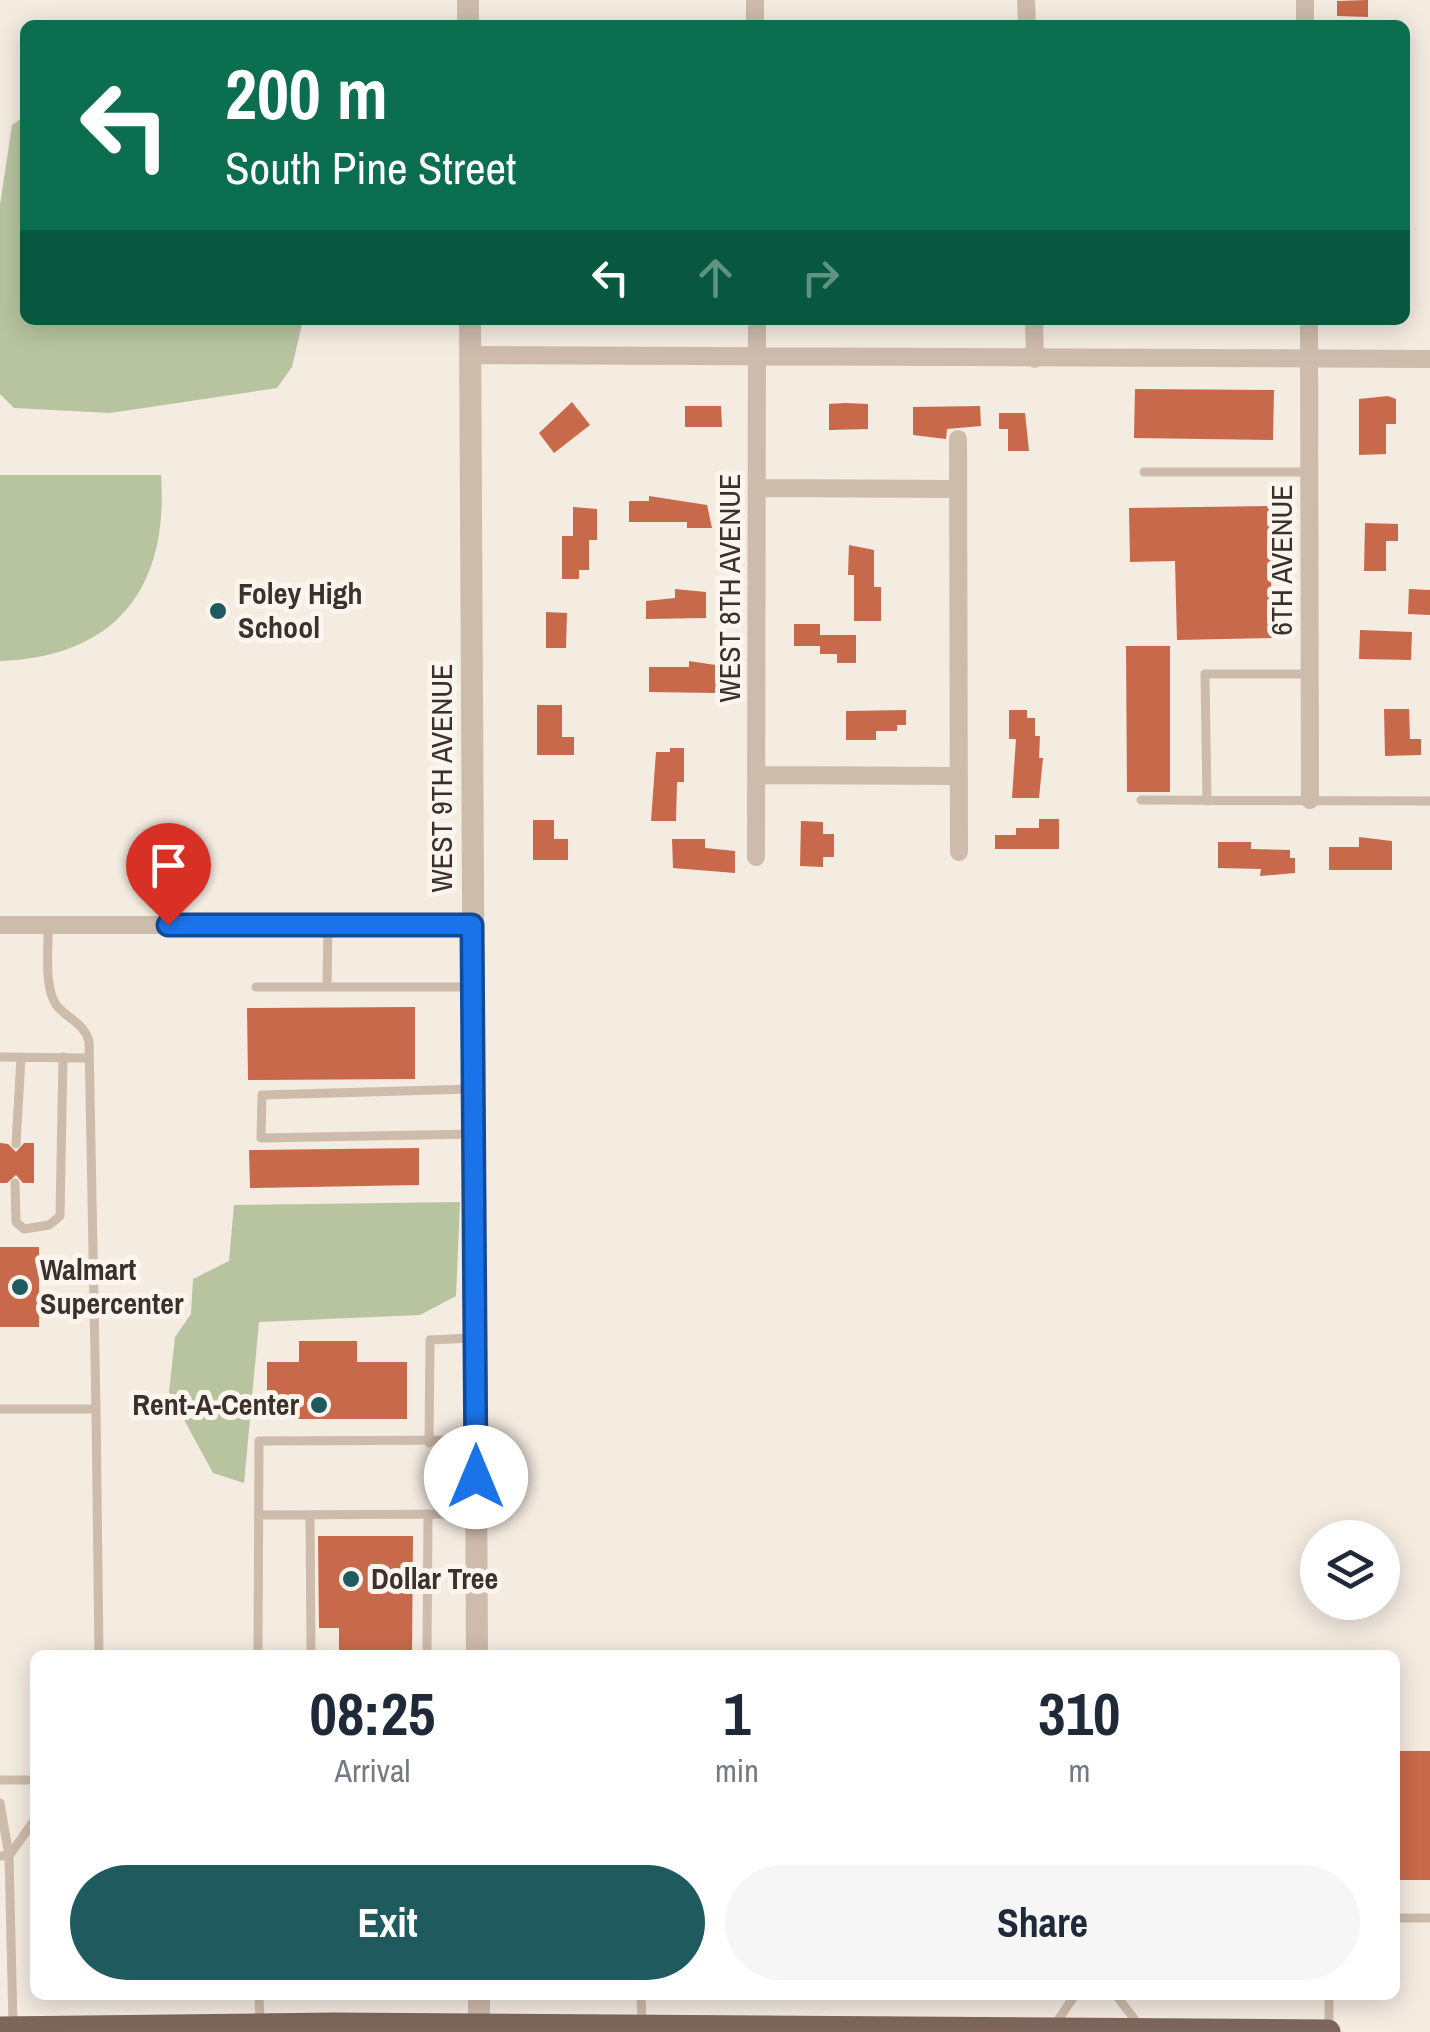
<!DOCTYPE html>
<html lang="en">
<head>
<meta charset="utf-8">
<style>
	body { margin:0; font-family:"Archivo Narrow",sans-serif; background:#f6f6f7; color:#1f2937; height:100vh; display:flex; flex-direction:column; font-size:38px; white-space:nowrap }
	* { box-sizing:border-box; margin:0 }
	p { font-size:32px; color:#747a83 }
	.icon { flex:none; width:55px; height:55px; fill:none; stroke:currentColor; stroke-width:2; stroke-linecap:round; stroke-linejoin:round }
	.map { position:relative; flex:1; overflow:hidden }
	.sheet { position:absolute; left:30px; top:1650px; width:1370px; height:350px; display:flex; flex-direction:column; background:#fff; border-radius:15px; box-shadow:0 5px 25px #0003 }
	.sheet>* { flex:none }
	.banner { position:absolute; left:20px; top:20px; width:1390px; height:305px; border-radius:15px; box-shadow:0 5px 25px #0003; background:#0b6e4f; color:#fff; overflow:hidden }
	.tools { position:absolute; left:1300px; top:1520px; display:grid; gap:20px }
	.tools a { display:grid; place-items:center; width:100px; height:100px; border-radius:50%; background:#fff; box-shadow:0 5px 25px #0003; font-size:50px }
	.pin { position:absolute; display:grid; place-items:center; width:85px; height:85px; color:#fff; margin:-102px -42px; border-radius:50% 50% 50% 0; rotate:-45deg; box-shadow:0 0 10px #0007 }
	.pin .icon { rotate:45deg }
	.me { position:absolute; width:110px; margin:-55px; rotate:0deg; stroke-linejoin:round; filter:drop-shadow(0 0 8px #0008) }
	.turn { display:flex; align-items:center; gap:35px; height:210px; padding:0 40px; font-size:45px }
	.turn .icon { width:130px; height:130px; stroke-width:2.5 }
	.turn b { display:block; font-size:70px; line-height:85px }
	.lanes { display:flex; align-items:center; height:95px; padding:0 40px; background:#0003; justify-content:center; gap:50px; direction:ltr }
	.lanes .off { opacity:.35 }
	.eta { display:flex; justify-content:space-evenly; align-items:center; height:170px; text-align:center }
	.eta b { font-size:60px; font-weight:700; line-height:70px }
	.button { display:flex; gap:20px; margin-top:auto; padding:20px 40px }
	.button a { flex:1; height:115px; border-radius:60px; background:#1f5a5e; color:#fff; font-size:40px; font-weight:700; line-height:115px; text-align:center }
	.button a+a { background:#f6f6f7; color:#1f2937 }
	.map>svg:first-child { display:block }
	.green { fill:#b8c4a0 }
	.building { fill:#c8694b }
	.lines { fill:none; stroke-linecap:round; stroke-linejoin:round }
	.service { stroke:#cdbbac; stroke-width:9 }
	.minor { stroke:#cdbbac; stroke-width:18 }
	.tertiary { stroke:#cdbbac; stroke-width:22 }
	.primary { stroke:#7d675c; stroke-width:25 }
	.route-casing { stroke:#114b97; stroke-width:25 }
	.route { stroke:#1a73e8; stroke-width:18 }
	.poi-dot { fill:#1f5a5e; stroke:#fbf5ee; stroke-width:4 }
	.labels { text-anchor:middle; stroke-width:10; stroke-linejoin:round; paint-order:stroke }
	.street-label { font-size:30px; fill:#3b302b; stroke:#fbf5ee }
	.poi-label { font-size:30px; font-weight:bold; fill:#3b302b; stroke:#fbf5ee; text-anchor:start }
</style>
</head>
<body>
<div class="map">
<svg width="1430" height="2032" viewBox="0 0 1430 2032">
	<rect width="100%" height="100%" fill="#f4ebe1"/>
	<path class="green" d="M25,116V320H303L292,367L277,388L110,413L14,408L0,394V205L12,125Z
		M0,475H161C169,588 116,657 0,661Z
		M460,1202L456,1296L420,1315L259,1322L244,1483L213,1473L169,1392L175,1337L191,1314L193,1279L229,1261L234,1205Z"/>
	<path class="building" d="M1368,0V17L1337,16V1Z
		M1135,389L1274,390L1273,440L1134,438Z
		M1388,396L1396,399V424H1386V454L1359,455V399Z
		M572,402L590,425L554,453L539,433Z
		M845,403L868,404V429L829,430V404Z
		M685,406H721L722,427H685Z
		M980,406L981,426L947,429L946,439L913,435V407Z
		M999,413H1025L1029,451H1008V429H999Z
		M649,496L707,505L712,528H687V522H629V501H649Z
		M1270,506L1272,638L1177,640L1175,561L1130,562L1129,508Z
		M573,507L597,509V540H589V570H579V579H562V536H573Z
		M1365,523L1398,524V541H1386V571H1364Z
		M849,545L874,550V587H881V621H854V575H848Z
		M675,589L706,592V618L646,619V601L675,598Z
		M1409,589L1430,590V615L1408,614Z
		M546,612L567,613L566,648H546Z
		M794,624H820V635H856V663H837V654H820V646H794Z
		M1360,630L1412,632L1411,660L1359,659Z
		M1126,646H1170V792H1127Z
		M689,661L722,666V681H716V693L649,692V667H689Z
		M537,705H562V737H574V755H537Z
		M1384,709H1409L1410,739H1421V755L1385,756Z
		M906,710V725H897V731H876V740H846V711Z
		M1009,710H1027V718H1035V736H1040L1039,758H1043L1039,798H1012L1016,739H1009Z
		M670,748H684V782H677L676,821H651L656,752H670Z
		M1039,819H1059V849H995V835H1016V828H1039Z
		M533,820H554V839H568V860H533Z
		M801,821L823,822V834H834V857H823V867L800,866Z
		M1359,837L1392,841V870H1329V847H1359Z
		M672,839H705V848L735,851V873L673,868Z
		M1218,842H1251V849L1290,850V858H1295V873L1260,876L1261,869L1218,868Z
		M415,1007V1079L248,1080L247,1008Z
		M0,1143L8,1144L16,1152L24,1143H34V1183H23L16,1175L7,1183H0Z
		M419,1148V1185L250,1188L249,1150Z
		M0,1247H39V1327H0Z
		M299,1341H357V1362H407V1419H267V1362H299Z
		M318,1536H413L412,1655H339V1628H319Z
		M1395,1751H1430V1880H1395Z"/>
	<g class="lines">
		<path class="service" d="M1144,472H1309
			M1141,800L1430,801
			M1207,801L1205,674H1309
			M48,925C49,947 43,987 57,1006C69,1020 83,1022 89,1041L96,1409
			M328,926L327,987H470
			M256,987H327
			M0,1057L89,1058
			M472,1089L262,1095L261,1138L474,1134
			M16,1144L21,1057
			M15,1183L16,1222L24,1229L49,1225L60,1216L63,1057
			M0,1409H96L99,1655
			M429,1443L430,1340L472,1338
			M259,1515L473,1514
			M310,1515L311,1655
			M258,1655L259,1441L473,1440
			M427,1655L428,1514
			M0,1780H35
			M0,1803L9,1856L13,2024
			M0,1856H9L35,1819
			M1395,1918H1430
			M259,1995L260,2024
			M641,1995L642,2022
			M1116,1995L1141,2028
			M1054,2026L1075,1995
			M1329,2027V1995"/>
		<path class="minor" d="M755,0V25
			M1026,0L1027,25
			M1305,0V25
			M1034,320L1035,359
			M1309,320L1310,800
			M470,355L1430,359
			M958,439L959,852
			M758,488L957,489
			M757,775L958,776
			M756,857L757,320
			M0,925H472"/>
		<path class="tertiary" d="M468,0V25
			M470,320L477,1655
			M479,1995V2026"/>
		<path class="primary" d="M0,2029L334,2025L1328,2032"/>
	</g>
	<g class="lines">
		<defs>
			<path id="route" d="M168,925H472L476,1477"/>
		</defs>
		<use href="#route" class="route-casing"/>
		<use href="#route" class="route"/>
	</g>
	<g class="poi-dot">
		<circle cx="218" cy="611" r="10"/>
		<circle cx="20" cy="1287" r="10"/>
		<circle cx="319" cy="1405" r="10"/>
		<circle cx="351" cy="1579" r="10"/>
	</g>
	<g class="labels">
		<g class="street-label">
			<text transform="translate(1282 560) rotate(-90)" y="10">6TH AVENUE</text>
			<text transform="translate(730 588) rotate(-90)" y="10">WEST 8TH AVENUE</text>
			<text transform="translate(442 778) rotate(-90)" y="10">WEST 9TH AVENUE</text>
		</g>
		<g class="poi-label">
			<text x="238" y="604">Foley High<tspan x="238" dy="34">School</tspan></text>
			<text x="40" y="1280">Walmart<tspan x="40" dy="34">Supercenter</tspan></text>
			<text x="299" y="1415" text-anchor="end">Rent-A-Center</text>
			<text x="371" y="1589">Dollar Tree</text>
		</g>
	</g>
</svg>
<div class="tools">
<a><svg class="icon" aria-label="layers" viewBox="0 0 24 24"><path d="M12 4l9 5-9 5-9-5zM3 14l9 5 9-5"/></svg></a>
</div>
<div class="pin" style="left:168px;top:925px;background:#d93025"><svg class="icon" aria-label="arrive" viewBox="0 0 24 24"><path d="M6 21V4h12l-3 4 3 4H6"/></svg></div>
<svg class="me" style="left:476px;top:1477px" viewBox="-20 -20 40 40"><circle r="19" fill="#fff"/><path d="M0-13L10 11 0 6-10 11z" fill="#1a73e8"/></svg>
<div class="banner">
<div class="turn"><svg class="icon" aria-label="left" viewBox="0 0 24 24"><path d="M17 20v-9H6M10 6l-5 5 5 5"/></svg><div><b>200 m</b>South Pine Street</div></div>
<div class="lanes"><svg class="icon" aria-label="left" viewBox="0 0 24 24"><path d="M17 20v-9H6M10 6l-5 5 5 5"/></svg><svg class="icon off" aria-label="ahead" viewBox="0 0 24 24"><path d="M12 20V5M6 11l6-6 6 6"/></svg><svg class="icon off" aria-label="right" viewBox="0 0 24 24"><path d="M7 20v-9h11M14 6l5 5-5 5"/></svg></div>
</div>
<section class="sheet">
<div class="eta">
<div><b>08:25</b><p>Arrival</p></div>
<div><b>1</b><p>min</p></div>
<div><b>310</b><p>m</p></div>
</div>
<div class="button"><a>Exit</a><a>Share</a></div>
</section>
</div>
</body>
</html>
